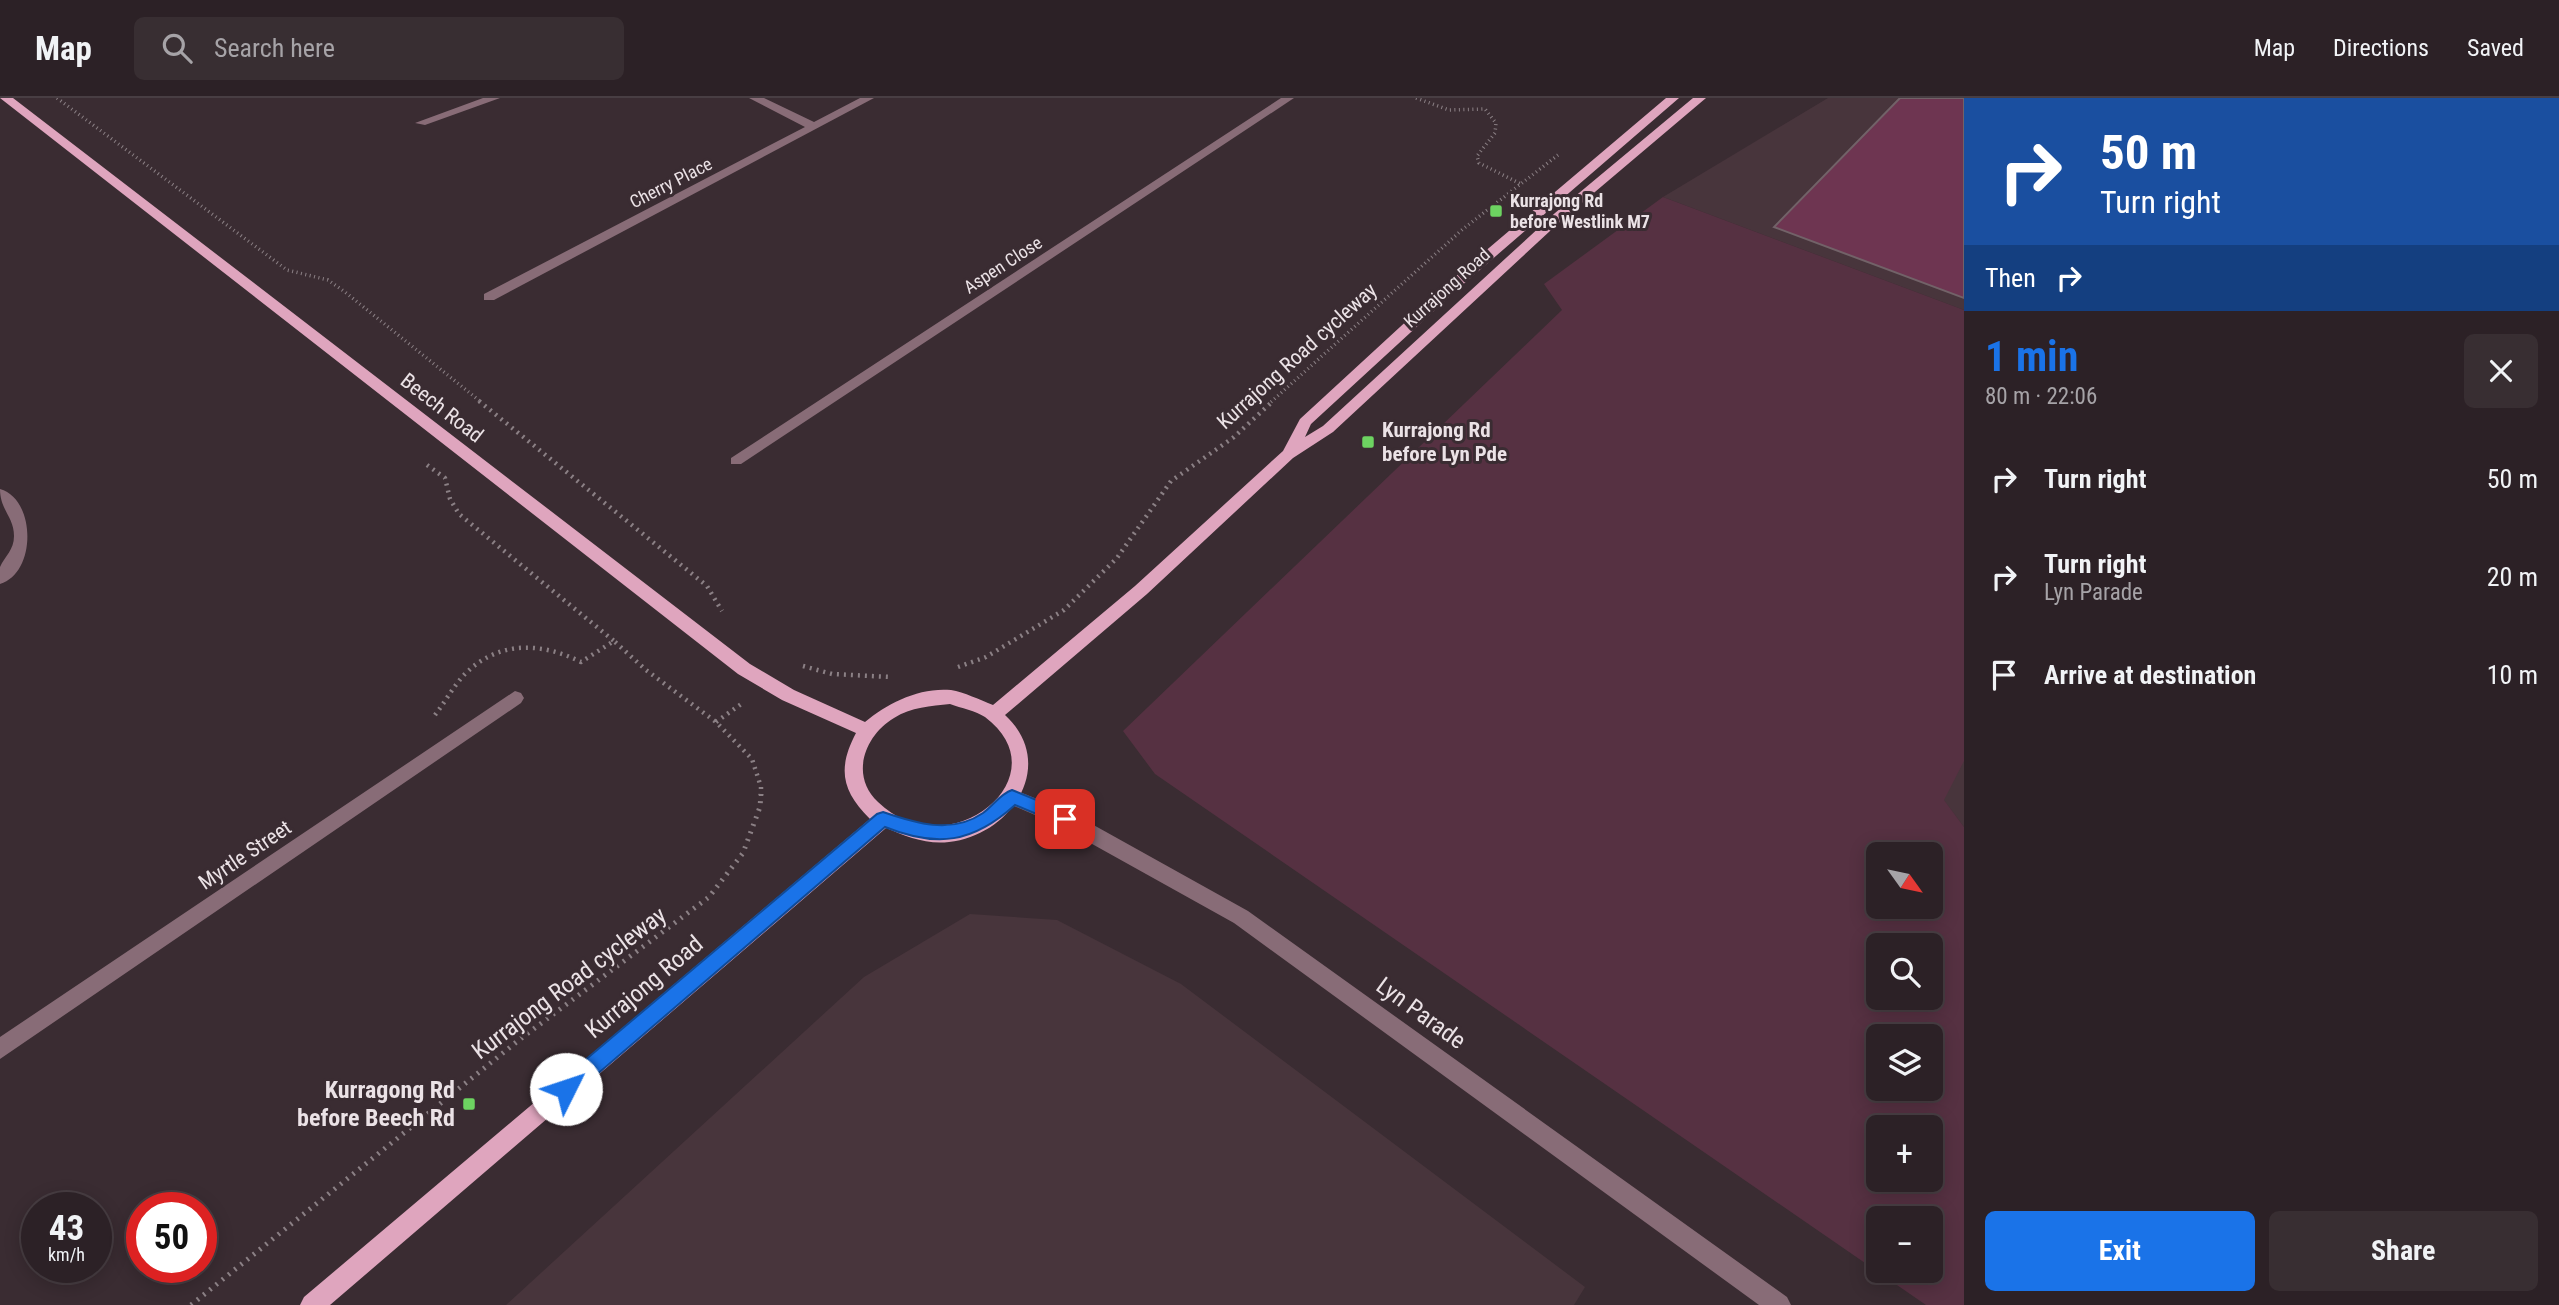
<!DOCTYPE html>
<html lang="en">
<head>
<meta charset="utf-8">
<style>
	body { margin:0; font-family:"Roboto Condensed",sans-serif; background:#382e32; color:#f1f3f6; height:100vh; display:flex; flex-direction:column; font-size:26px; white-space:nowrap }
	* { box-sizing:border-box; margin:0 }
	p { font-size:23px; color:#a6a3a7 }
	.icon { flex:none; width:38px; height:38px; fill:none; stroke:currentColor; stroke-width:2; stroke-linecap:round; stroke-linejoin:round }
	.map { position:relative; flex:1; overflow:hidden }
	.panel { display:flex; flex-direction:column; background:#2c2126; width:595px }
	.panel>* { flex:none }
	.banner { background:#1a4fa0; color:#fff; overflow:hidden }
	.needle { width:46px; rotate:123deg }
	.buttons { position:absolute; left:1866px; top:744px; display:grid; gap:14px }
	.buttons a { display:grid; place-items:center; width:77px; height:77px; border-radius:10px; background:#2c2126; box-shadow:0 4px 18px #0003,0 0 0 2px #483e43; font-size:35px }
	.speed { position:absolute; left:21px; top:1094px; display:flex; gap:14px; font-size:35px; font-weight:700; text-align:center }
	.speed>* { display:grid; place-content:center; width:91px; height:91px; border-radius:50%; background:#2c2126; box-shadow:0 4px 18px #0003,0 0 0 2px #483e43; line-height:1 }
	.speed small { font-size:18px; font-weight:400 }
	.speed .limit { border:10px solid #d22; background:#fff; color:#111 }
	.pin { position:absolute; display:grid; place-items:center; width:60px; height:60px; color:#fff; margin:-30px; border-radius:14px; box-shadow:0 4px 10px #0006 }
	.me { position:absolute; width:77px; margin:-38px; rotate:49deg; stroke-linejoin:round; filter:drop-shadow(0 0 5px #0008) }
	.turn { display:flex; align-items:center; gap:24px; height:147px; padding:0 21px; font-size:32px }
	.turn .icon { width:91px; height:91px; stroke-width:2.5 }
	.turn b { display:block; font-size:49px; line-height:60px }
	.then { display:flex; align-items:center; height:66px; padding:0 21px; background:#0003; gap:14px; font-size:26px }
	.round { display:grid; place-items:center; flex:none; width:74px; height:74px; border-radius:10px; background:#382e32 }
	.head { display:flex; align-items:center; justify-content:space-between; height:119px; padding:0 21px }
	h1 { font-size:42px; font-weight:700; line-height:52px; color:#1a73e8 }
	.primary-button { display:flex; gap:14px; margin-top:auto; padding:14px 21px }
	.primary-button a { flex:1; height:80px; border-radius:10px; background:#1a73e8; color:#fff; font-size:28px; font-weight:700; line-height:80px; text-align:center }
	.primary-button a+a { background:#382e32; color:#f1f3f6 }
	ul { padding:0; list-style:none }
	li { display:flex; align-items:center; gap:21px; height:98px; padding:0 21px }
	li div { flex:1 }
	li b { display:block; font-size:26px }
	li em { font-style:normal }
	header { display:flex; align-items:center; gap:42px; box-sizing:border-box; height:98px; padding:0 35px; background:#2c2126; border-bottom:2px solid #483e43 }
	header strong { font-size:33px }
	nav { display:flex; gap:38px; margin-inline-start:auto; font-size:24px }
	.search { width:490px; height:63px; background:#382e32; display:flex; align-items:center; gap:18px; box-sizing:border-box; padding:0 24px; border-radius:10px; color:#a6a3a7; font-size:26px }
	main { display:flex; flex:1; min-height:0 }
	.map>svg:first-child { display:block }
	.built { fill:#48353c }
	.green { fill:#563142; fill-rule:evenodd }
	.building { fill:#6e3551; stroke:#726268; stroke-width:2 }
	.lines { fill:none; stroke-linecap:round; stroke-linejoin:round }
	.path-far2 { stroke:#8b8085; stroke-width:3.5; stroke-dasharray:1 3.5; stroke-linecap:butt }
	.path-far1 { stroke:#8b8085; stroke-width:4.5; stroke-dasharray:2 5; stroke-linecap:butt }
	.path { stroke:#8b8085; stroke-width:5; stroke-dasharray:2 6; stroke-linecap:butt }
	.minor { fill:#886c77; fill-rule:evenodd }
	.major { fill:#dfa5be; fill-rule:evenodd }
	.route { fill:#1a73e8; stroke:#114b97; stroke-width:2 }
	.poi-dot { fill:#6dd361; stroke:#3a2c32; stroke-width:2.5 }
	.labels { text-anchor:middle; stroke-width:6; stroke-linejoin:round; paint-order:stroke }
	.far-street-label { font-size:18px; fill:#ebe2e6; stroke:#3a2c32 }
	.far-poi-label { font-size:18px; font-weight:bold; fill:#ebe2e6; stroke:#3a2c32; text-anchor:start }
	.street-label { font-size:21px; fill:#ebe2e6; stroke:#3a2c32 }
	.poi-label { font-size:21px; font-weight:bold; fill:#ebe2e6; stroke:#3a2c32; text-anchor:start }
	.near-street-label { font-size:24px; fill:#ebe2e6; stroke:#3a2c32 }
	.near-poi-label { font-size:24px; font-weight:bold; fill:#ebe2e6; stroke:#3a2c32; text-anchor:end }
</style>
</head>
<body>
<header>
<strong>Map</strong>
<div class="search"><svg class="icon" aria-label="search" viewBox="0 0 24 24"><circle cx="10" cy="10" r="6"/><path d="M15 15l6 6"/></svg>Search here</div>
<nav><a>Map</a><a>Directions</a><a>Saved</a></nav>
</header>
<main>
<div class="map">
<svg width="1964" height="1207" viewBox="0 0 1964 1207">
	<rect width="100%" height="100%" fill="#3a2c32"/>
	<path class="built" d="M1828,0H1964V212L1663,99Z
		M1964,635V729L1933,688Z
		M970,816L1057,822L1181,886L1585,1189L1574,1207H506L864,879Z"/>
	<path class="green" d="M1663,99L1964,212V663L1944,702L1964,729V1207H1926L1155,676L1123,633L1562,212L1544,186ZM1878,756H1930V808H1878ZM1878,847H1930V900H1878ZM1878,938H1930V990H1878ZM1878,1029H1930V1082H1878ZM1878,1120H1930V1172H1878Z"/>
	<path class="building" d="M1900,0H1964V200L1774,129Z"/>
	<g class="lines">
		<path class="path-far2" d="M57,0L287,172L328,182L345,194L481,304
			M1416,0L1449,12L1485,11L1496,25L1495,35L1477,58L1479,65L1521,86
			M1271,304L1463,131L1558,57"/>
		<path class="path-far1" d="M479,303L707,488L722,513
			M427,367L445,380L450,401L459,416L614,543
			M803,568L832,576L891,579
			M958,569L986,559L1064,512L1117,460L1171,383L1234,339L1273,303
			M435,617C445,604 453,589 464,577C498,542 541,544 581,564L614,543L646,572L716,624L752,661L761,689V698
			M716,624L744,604"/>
		<path class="path" d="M191,1207L519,942L709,799L743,755L760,709L761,696"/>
		<path class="minor" d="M483,0H500L425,27L415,25Z
			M749,0H764L814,24L860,0H874L494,202H484V196L805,29Z
			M1281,0H1294L741,366H731V360Z
			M0,391C36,401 37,475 0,486C0,481 0,473 0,469C5,458 14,452 14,438C14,419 0,412 0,391Z
			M515,593L521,595L524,600L521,605L0,961V939Z
			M1012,691L1072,715L1248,813L1787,1199L1791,1207H1759L1234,825L1058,727L1005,704L1003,699L1005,694Z"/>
		<path class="major" d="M0,0H13L750,566L794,592L865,624C887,605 920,589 951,592C964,594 980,602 993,607L1135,488L1283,353L1300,321L1450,183L1666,0H1679L1460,189L1311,326L1305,339L1323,328L1555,115L1693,0H1706L1563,121L1333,334L1293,360L1147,496L1005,617C1058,666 1012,737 949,744C927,747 905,738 886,730L330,1207H300L304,1199L870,721C842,693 837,671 856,635L782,602L738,576ZM950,606C961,610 976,613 985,619C1065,679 947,772 878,704C850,678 864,638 894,620C911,609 931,608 950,606Z"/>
	</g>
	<path class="route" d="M1012,692L1071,716L1073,721L1071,726L1065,728L1015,707C973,745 937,750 885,729L573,997L566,1000L559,997L556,991L559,984L877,716L883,714C915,725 951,737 983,715C993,708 1000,696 1012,692Z"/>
	<g class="poi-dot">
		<rect x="1489" y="106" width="14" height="14" rx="3.5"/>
		<rect x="1361" y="337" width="14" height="14" rx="3.5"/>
		<rect x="462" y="999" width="14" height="14" rx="3.5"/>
	</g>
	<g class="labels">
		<g class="far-street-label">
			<text transform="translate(671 85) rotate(-27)" y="6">Cherry Place</text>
			<text transform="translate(1003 167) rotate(-33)" y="6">Aspen Close</text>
			<text transform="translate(1447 190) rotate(-42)" y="6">Kurrajong Road</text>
		</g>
		<g class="far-poi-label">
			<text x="1510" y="109">Kurrajong Rd<tspan x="1510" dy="21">before Westlink M7</tspan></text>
		</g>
		<g class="street-label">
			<text transform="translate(1297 258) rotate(-42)" y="7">Kurrajong Road cycleway</text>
			<text transform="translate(442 310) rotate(38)" y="7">Beech Road</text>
			<text transform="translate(245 757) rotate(-34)" y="7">Myrtle Street</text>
		</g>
		<g class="poi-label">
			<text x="1382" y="339">Kurrajong Rd<tspan x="1382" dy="24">before Lyn Pde</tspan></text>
		</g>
		<g class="near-street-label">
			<text transform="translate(569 885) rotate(-37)" y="8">Kurrajong Road cycleway</text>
			<text transform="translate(644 889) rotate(-40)" y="8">Kurrajong Road</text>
			<text transform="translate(1421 915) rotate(36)" y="8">Lyn Parade</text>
		</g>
		<g class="near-poi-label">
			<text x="455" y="1000">Kurragong Rd<tspan x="455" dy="28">before Beech Rd</tspan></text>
		</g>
	</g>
</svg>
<div class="buttons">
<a><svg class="needle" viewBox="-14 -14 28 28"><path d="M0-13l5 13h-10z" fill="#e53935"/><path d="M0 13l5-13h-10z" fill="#a6a3a7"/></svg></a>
<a><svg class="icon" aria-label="search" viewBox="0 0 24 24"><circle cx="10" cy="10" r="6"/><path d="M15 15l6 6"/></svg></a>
<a><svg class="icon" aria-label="layers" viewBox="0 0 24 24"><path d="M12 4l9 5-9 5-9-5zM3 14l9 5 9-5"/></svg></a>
<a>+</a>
<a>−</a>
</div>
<div class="speed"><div>43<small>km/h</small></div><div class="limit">50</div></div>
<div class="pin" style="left:1065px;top:721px;background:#d93025"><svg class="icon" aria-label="arrive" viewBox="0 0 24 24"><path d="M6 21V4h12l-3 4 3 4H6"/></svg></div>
<svg class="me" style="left:566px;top:991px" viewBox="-20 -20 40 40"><circle r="19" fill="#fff"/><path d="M0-13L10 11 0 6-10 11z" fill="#1a73e8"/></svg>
</div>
<section class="panel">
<div class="banner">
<div class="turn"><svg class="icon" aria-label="right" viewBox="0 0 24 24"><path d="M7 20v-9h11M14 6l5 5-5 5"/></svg><div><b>50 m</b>Turn right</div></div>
<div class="then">Then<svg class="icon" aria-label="right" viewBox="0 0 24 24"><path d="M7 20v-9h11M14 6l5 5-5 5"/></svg></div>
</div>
<div class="head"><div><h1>1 min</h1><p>80 m · 22:06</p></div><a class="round"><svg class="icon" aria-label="close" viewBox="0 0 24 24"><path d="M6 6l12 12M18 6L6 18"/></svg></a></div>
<ul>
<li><svg class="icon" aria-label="right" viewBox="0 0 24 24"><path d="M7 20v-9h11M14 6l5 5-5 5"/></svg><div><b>Turn right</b></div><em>50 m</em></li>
<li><svg class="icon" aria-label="right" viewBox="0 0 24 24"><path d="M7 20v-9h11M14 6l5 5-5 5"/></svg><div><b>Turn right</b><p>Lyn Parade</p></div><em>20 m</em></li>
<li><svg class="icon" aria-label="arrive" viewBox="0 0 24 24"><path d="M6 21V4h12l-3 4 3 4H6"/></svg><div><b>Arrive at destination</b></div><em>10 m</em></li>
</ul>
<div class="primary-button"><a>Exit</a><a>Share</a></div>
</section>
</main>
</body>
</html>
